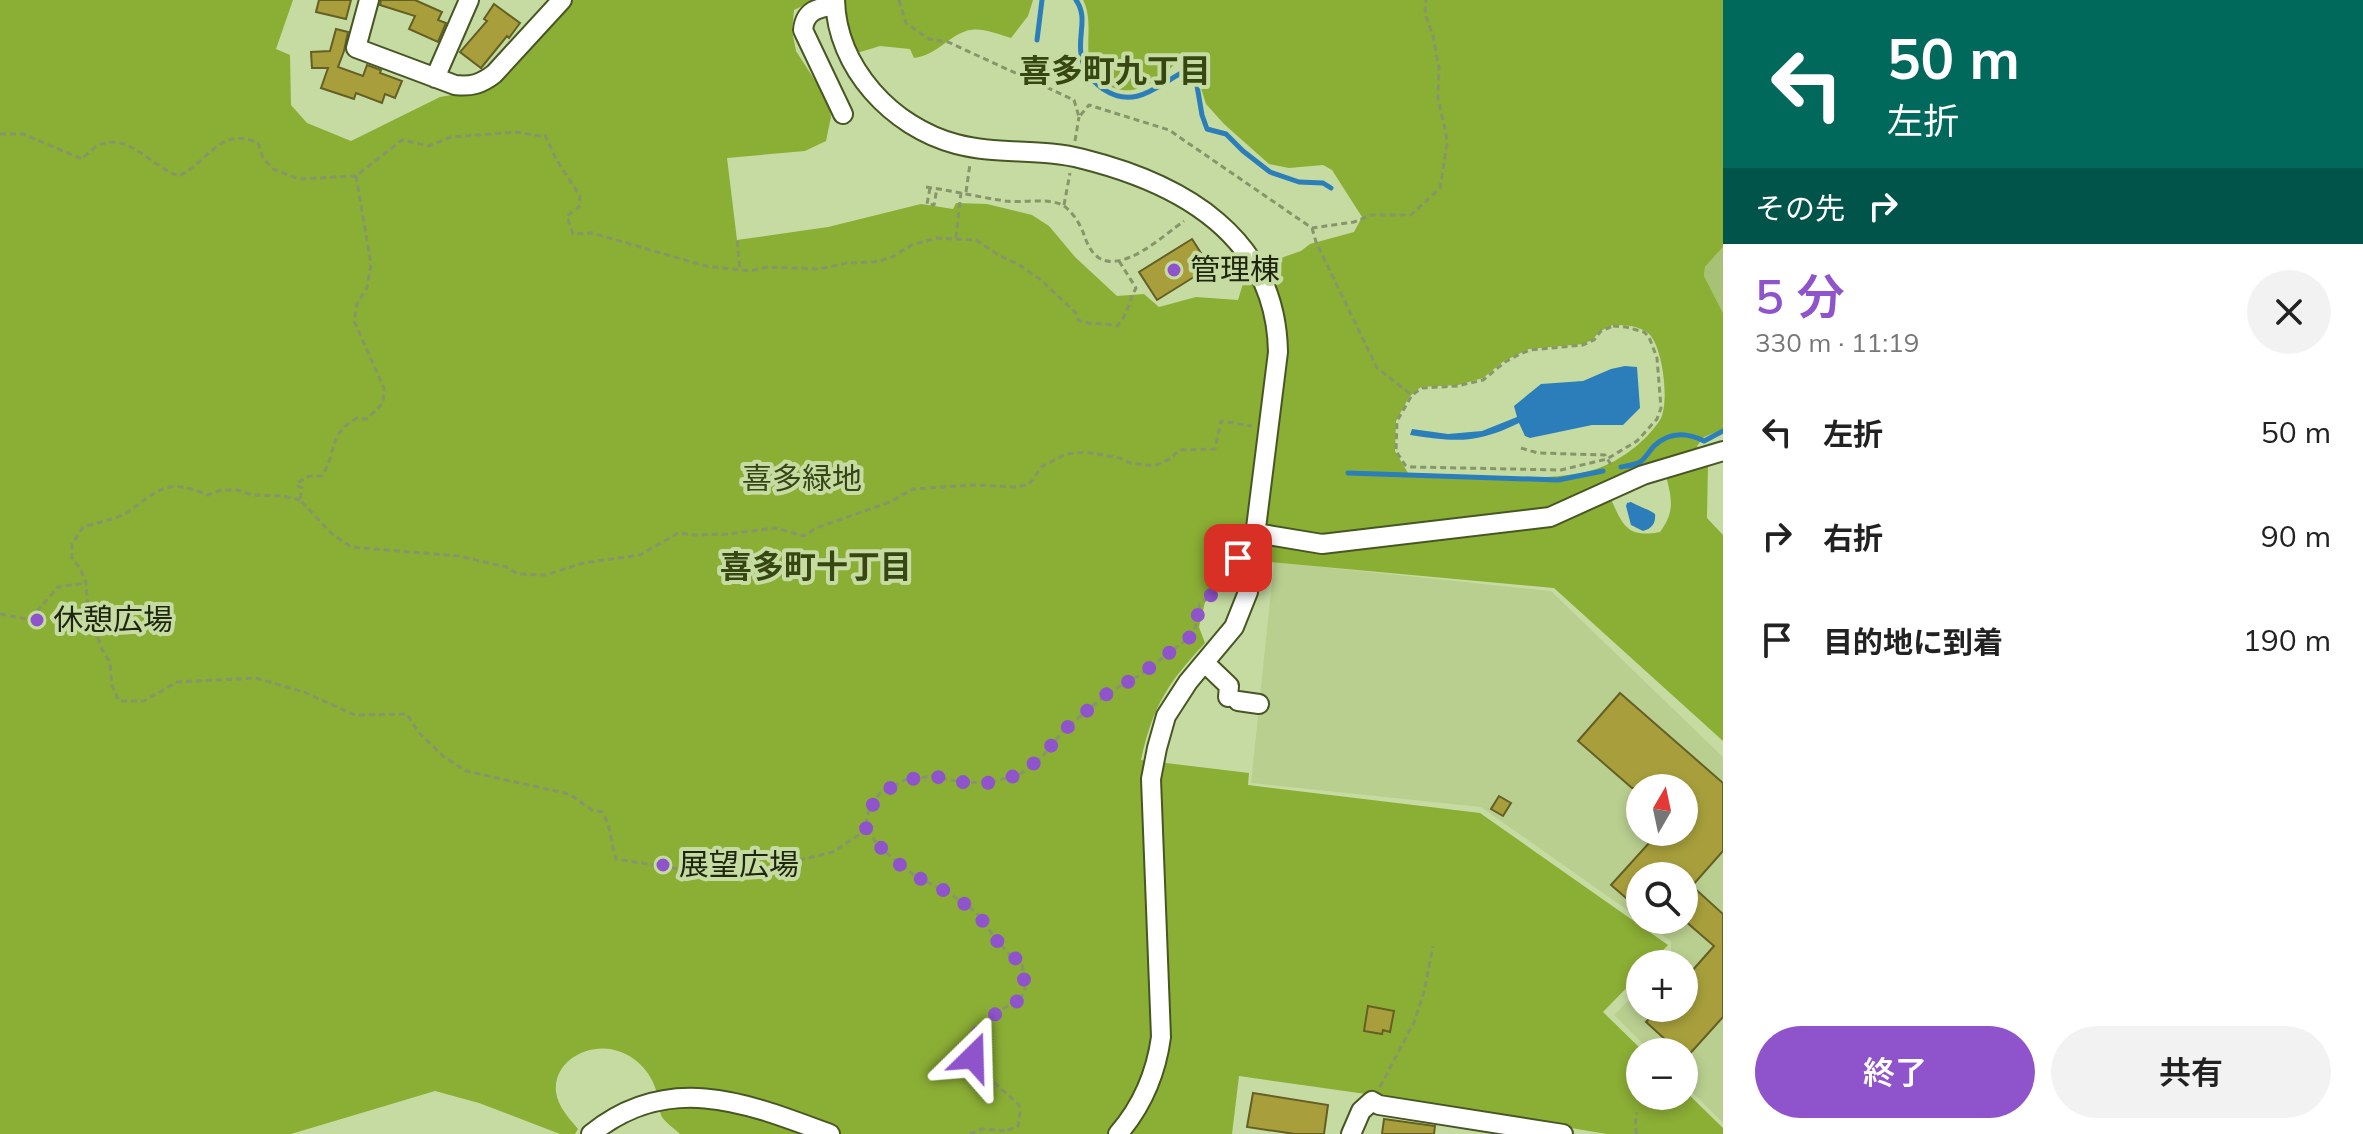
<!DOCTYPE html>
<html lang="ja">
<head>
<meta charset="utf-8">
<style>
	body { margin:0; font-family:Mulish,"Noto Sans JP",sans-serif; background:#f2f2f2; color:#222; height:100vh; display:flex; flex-direction:column; font-size:30px; white-space:nowrap }
	* { box-sizing:border-box; margin:0 }
	p { font-size:26px; color:#767676 }
	.icon { flex:none; width:44px; height:44px; fill:none; stroke:currentColor; stroke-width:2; stroke-linecap:round; stroke-linejoin:round }
	.map { position:relative; flex:1; overflow:hidden }
	.side { display:flex; flex-direction:column; background:#fff; width:640px }
	.side>* { flex:none }
	.top-card { background:#00695c; color:#fff; overflow:hidden }
	.needle { width:52px; rotate:9deg }
	.controls { position:absolute; left:1626px; top:774px; display:grid; gap:16px }
	.controls a { display:grid; place-items:center; width:72px; height:72px; border-radius:50%; background:#fff; box-shadow:0 4px 12px #0003; font-size:40px }
	.pin { position:absolute; display:grid; place-items:center; width:68px; height:68px; color:#fff; margin:-34px; border-radius:16px; box-shadow:0 4px 12px #0006 }
	.me { position:absolute; width:88px; margin:-44px; rotate:22deg; stroke-linejoin:round; filter:drop-shadow(0 0 6px #0008) }
	.turn { display:flex; align-items:center; gap:28px; height:168px; padding:0 32px; font-size:36px }
	.turn .icon { width:104px; height:104px; stroke-width:2.5 }
	.turn b { display:block; font-size:56px; line-height:68px }
	.then { display:flex; align-items:center; height:76px; padding:0 32px; background:#0003; gap:16px; font-size:30px }
	.round { display:grid; place-items:center; flex:none; width:84px; height:84px; border-radius:42px; background:#f2f2f2 }
	.summary { display:flex; align-items:center; justify-content:space-between; height:136px; padding:0 32px }
	h1 { font-size:48px; font-weight:600; line-height:60px; color:#8f54cb }
	.cta { display:flex; gap:16px; margin-top:auto; padding:16px 32px }
	.cta a { flex:1; height:92px; border-radius:48px; background:#8f54cb; color:#fff; font-size:32px; font-weight:600; line-height:92px; text-align:center }
	.cta a+a { background:#f2f2f2; color:#222 }
	ul { padding:0; list-style:none }
	li { display:flex; align-items:center; gap:24px; height:104px; padding:0 32px }
	li div { flex:1 }
	li b { display:block; font-size:30px }
	li em { font-style:normal }
	main { display:flex; flex:1; min-height:0 }
	.map>svg:first-child { display:block }
	.built { fill:#b9cf8f; fill-rule:evenodd }
	.green { fill:#a7c175 }
	.forest { fill:#8bae35; fill-rule:evenodd }
	.water { fill:#2b7eba }
	.lines { fill:none; stroke-linecap:round; stroke-linejoin:round }
	.stream { stroke:#2b7eba; stroke-width:5 }
	.building { fill:#a89f3c; stroke:#645f24; stroke-width:2 }
	.minor-casing { stroke:#475723; stroke-width:22 }
	.path { stroke:#86966a; stroke-width:3; stroke-dasharray:6 4; stroke-linecap:butt }
	.minor { stroke:#fff; stroke-width:18 }
	.route { stroke:#8f54cb; stroke-width:14; stroke-dasharray:0 25.2 }
	.poi-dot { fill:#8f54cb; stroke:#c6dba2; stroke-width:3 }
	.labels { text-anchor:middle; stroke-width:8; stroke-linejoin:round; paint-order:stroke }
	.poi-label { font-size:30px; fill:#1e2610; stroke:#c6dba2; text-anchor:start }
	.park-label { font-size:30px; fill:#374617; stroke:#c6dba2 }
	.neighbourhood-label { font-size:32px; font-weight:bold; fill:#374711; stroke:#c6dba2 }
</style>
</head>
<body>
<main>
<div class="map">
<svg width="1723" height="1134" viewBox="0 0 1723 1134">
	<rect width="100%" height="100%" fill="#c6dba2"/>
	<path class="built" d="M1274,562L1551,591L1723,757V1123L1684,1084V1052H1651L1614,1015L1640,989V1008H1684V964H1665L1671,958V941L1641,920H1684V876H1640V919L1481,807L1251,783ZM1640,788H1684V832H1640Z"/>
	<path class="green" d="M1723,247V313L1704,276L1705,267Z"/>
	<path class="forest" d="M0,0H293L276,49L290,55L291,105L307,123L351,141L440,97L481,90L497,81L572,0H824H815L794,10L792,31L796,51L829,102L831,117L826,141L805,151L727,158L737,240L828,227L921,204L953,209L956,203L987,204L1032,215L1049,226L1075,257L1117,296L1144,294L1159,307L1196,297L1238,300L1245,277L1272,261L1301,251L1310,244L1354,232L1362,217L1332,170L1323,165L1289,168L1269,164L1224,124L1206,104L1200,85L1201,71L1198,65L1175,64C1154,84 1130,101 1103,82C1098,78 1093,75 1091,68C1084,46 1094,21 1083,0H1723V247L1705,267L1704,276L1723,313V429L1704,437L1697,446L1708,466L1707,518L1723,535V741L1554,588L1236,559L1233,574L1207,594L1199,627L1205,643C1168,683 1153,705 1141,760L1249,773L1248,785L1480,813L1668,945L1650,964H1640V974L1603,1012L1644,1052H1640V1096H1684V1090L1723,1128V1134H1607L1366,1094L1239,1076L1232,1134H680C675,1129 666,1123 662,1117C659,1111 658,1100 657,1093C651,1071 634,1053 610,1049C584,1045 553,1063 556,1092C558,1107 569,1118 578,1129L575,1134H560L479,1103L435,1091L291,1134H0ZM1613,325C1625,325 1637,325 1648,333C1663,345 1670,404 1660,420C1648,439 1624,458 1604,466C1557,486 1460,475 1408,473L1395,451L1396,421L1409,397L1421,387L1458,385L1483,378L1504,361L1529,349L1583,344L1592,340L1600,331ZM1666,476C1672,499 1675,512 1660,532C1627,538 1623,526 1610,497Z
		M839,0H1033L1028,16L1011,38C998,34 980,26 966,31C946,38 937,55 914,58L910,49L880,46L857,53Z"/>
	<path class="water" d="M1625,366L1637,367L1640,408L1623,425H1592L1530,438L1525,436L1519,423C1476,444 1456,442 1410,435L1412,429L1448,434L1482,431L1517,417L1514,406L1541,384L1583,381L1611,369Z
		M1631,502C1639,507 1649,509 1655,514C1656,523 1652,529 1643,531L1631,525L1626,506L1627,503Z"/>
	<g class="lines">
		<path class="stream" d="M1076,0C1088,17 1078,34 1081,54C1083,69 1090,80 1103,89C1136,111 1158,84 1187,70L1195,74L1202,115L1207,129L1226,134L1243,151L1270,172L1299,182L1323,183L1331,188
			M1037,40L1042,0
			M1621,467C1627,466 1635,465 1640,462C1646,458 1649,451 1654,446C1669,432 1686,432 1704,441L1723,431
			M1348,473L1558,480L1603,471"/>
	</g>
	<path class="building" d="M319,0H351L346,19L316,12Z
		M381,0H415L442,12L438,20L446,23L438,42L409,29L415,16L380,5Z
		M494,4L520,23L509,38L507,36L481,68L460,52L487,21L484,19Z
		M336,29L348,32L344,51L338,67L363,76L367,65L381,70L380,73L402,81L395,98L385,94L382,103L356,93L354,99L321,88L328,68H312L311,52L330,51Z
		M1192,239L1210,267L1157,300L1139,272Z
		M1620,693L1723,783V851L1692,886L1723,914V1017L1686,1058L1684,1052H1679L1646,1022L1659,1008H1684V980L1714,946L1684,920V876H1640V910L1611,885L1659,832H1684V788H1632L1578,741Z
		M1499,796L1511,803L1503,816L1491,809Z
		M1368,1006L1394,1011L1390,1032L1383,1030L1382,1034L1364,1031Z
		M1253,1093L1328,1105L1324,1134H1295L1247,1127Z
		M1384,1119L1435,1126L1434,1134H1382Z"/>
	<g class="lines">
		<defs>
			<path id="minor" d="M369,0L356,48L455,85C471,87 481,84 494,74L562,0
				M835,0C837,68 892,127 956,144C997,155 1041,148 1083,159C1183,184 1276,237 1278,352L1248,592L1234,627L1188,682L1166,716L1157,748L1151,779L1161,1037C1156,1074 1143,1105 1118,1134
				M835,5C818,8 805,10 803,30L843,114
				M435,78L469,0
				M1256,533L1322,544L1550,517L1643,475L1723,451
				M1205,663L1229,686L1228,697
				M1238,701L1259,704
				M591,1134C669,1071 747,1103 830,1134
				M1351,1134L1361,1111L1372,1101L1379,1105L1563,1134"/>
		</defs>
		<use href="#minor" class="minor-casing"/>
		<path class="path" d="M899,0L906,23L929,39L948,42L1074,100L1079,117L1089,105L1169,130L1312,228L1354,222L1372,215H1411L1440,188L1447,144L1446,133L1438,99L1439,68L1433,36L1425,13L1426,0
			M0,134H23L82,159C86,155 92,149 97,146C128,130 152,168 179,176C209,161 220,126 258,143L263,158L273,169L299,179L356,176L402,140L429,146L451,137L516,132L540,136L545,135L556,159L580,196L579,207L567,216L573,234L592,233L706,266L750,271L767,267L819,269L847,263L874,262L890,258L912,245L937,238L976,240L1000,256L1018,264L1041,280L1075,312L1078,320C1091,326 1103,322 1117,326C1129,313 1128,302 1136,288L1119,261
			M1075,141L1079,117
			M356,176L371,264L367,288L357,304L354,321L384,388L383,403L367,419L357,418C327,435 338,450 322,476H309L297,483L298,486L302,488L300,500L331,533L351,547L459,556L506,567L518,574L546,575L583,563L640,555L678,533L694,535L727,534L775,528L804,536L816,528L890,502L913,489L973,485L1015,487L1027,485L1033,480L1041,467L1066,454L1085,452L1120,458L1130,463L1153,466L1170,459L1179,450L1215,449L1221,421L1252,426
			M926,187C953,191 979,197 1005,201C1022,203 1045,198 1060,204C1070,208 1079,222 1083,232C1086,241 1090,252 1099,258C1124,273 1164,235 1184,221
			M930,188L927,204L934,205L937,188
			M966,192L970,164
			M1064,205L1070,173
			M1312,228L1316,242L1377,368L1412,395
			M956,238L961,192
			M737,241L740,269
			M1613,326L1626,327L1644,332L1649,337L1657,358L1661,408L1657,419L1637,441L1607,459L1561,470L1412,467L1405,465L1396,451L1397,421L1412,395L1422,388L1457,386L1483,380L1505,362L1520,354L1530,350L1583,345L1594,340L1601,331Z
			M1521,448L1538,453L1605,455L1613,468
			M300,500L283,496L252,495L238,490H221L208,495C165,477 160,490 126,513C114,520 96,523 83,527L72,544V558L80,568L86,583L88,611L102,649L110,663L112,686L119,701H144L177,682L256,678L304,692L355,715L407,714L418,732L443,756L466,771L569,794L592,810L602,812C611,825 611,844 616,859L685,870L709,865L762,869L833,852L866,830L867,815L879,794L905,780L933,776L961,782L987,783L1019,775L1042,757L1063,731L1108,693L1140,675L1194,634L1200,604L1230,581
			M0,614L27,619L38,610L58,587L86,583
			M866,830L882,849L915,876L949,893L976,912L998,942L1011,956L1022,962L1025,989L1020,1000C990,1014 970,1028 974,1064L1019,1105L1020,1112L1018,1126L1006,1131
			M1380,1087L1414,1022L1424,992L1433,946
			M970,1134L982,1129L1006,1131L1007,1134
			M1637,1134L1635,1127L1637,1112"/>
		<use href="#minor" class="minor"/>
	</g>
	<g class="lines">
		<path class="route" d="M973,1057C970,1027 997,1011 1020,1000L1025,989L1022,962L1011,956L998,942L976,912L949,893L915,876L895,861L874,841L866,830L867,815L879,794L905,780L933,776L961,782L987,783L1019,775L1042,757L1063,731L1108,693L1140,675L1194,634L1200,604L1235,576L1238,558"/>
	</g>
	<g class="poi-dot">
		<circle cx="1174" cy="270" r="8"/>
		<circle cx="37" cy="620" r="8"/>
		<circle cx="663" cy="865" r="8"/>
	</g>
	<g class="labels">
		<g class="poi-label">
			<text x="1190" y="280">管理棟</text>
			<text x="53" y="630">休憩広場</text>
			<text x="679" y="875">展望広場</text>
		</g>
		<g class="park-label">
			<text x="802" y="489">喜多緑地</text>
		</g>
		<g class="neighbourhood-label">
			<text x="1115" y="82">喜多町九丁目</text>
			<text x="816" y="578">喜多町十丁目</text>
		</g>
	</g>
</svg>
<div class="controls">
<a><svg class="needle" viewBox="-14 -14 28 28"><path d="M0-13l5 13h-10z" fill="#e53935"/><path d="M0 13l5-13h-10z" fill="#767676"/></svg></a>
<a><svg class="icon" aria-label="search" viewBox="0 0 24 24"><circle cx="10" cy="10" r="6"/><path d="M15 15l6 6"/></svg></a>
<a>+</a>
<a>−</a>
</div>
<div class="pin" style="left:1238px;top:558px;background:#d93025"><svg class="icon" aria-label="arrive" viewBox="0 0 24 24"><path d="M6 21V4h12l-3 4 3 4H6"/></svg></div>
<svg class="me" style="left:973px;top:1057px" viewBox="-20 -20 40 40"><path d="M0-17L14 15 0 8-14 15z" fill="#8f54cb" stroke="#fff" stroke-width="4"/></svg>
</div>
<section class="side">
<div class="top-card">
<div class="turn"><svg class="icon" aria-label="left" viewBox="0 0 24 24"><path d="M17 20v-9H6M10 6l-5 5 5 5"/></svg><div><b>50 m</b>左折</div></div>
<div class="then">その先<svg class="icon" aria-label="right" viewBox="0 0 24 24"><path d="M7 20v-9h11M14 6l5 5-5 5"/></svg></div>
</div>
<div class="summary"><div><h1>5 分</h1><p>330 m · 11:19</p></div><a class="round"><svg class="icon" aria-label="close" viewBox="0 0 24 24"><path d="M6 6l12 12M18 6L6 18"/></svg></a></div>
<ul>
<li><svg class="icon" aria-label="left" viewBox="0 0 24 24"><path d="M17 20v-9H6M10 6l-5 5 5 5"/></svg><div><b>左折</b></div><em>50 m</em></li>
<li><svg class="icon" aria-label="right" viewBox="0 0 24 24"><path d="M7 20v-9h11M14 6l5 5-5 5"/></svg><div><b>右折</b></div><em>90 m</em></li>
<li><svg class="icon" aria-label="arrive" viewBox="0 0 24 24"><path d="M6 21V4h12l-3 4 3 4H6"/></svg><div><b>目的地に到着</b></div><em>190 m</em></li>
</ul>
<div class="cta"><a>終了</a><a>共有</a></div>
</section>
</main>
</body>
</html>
